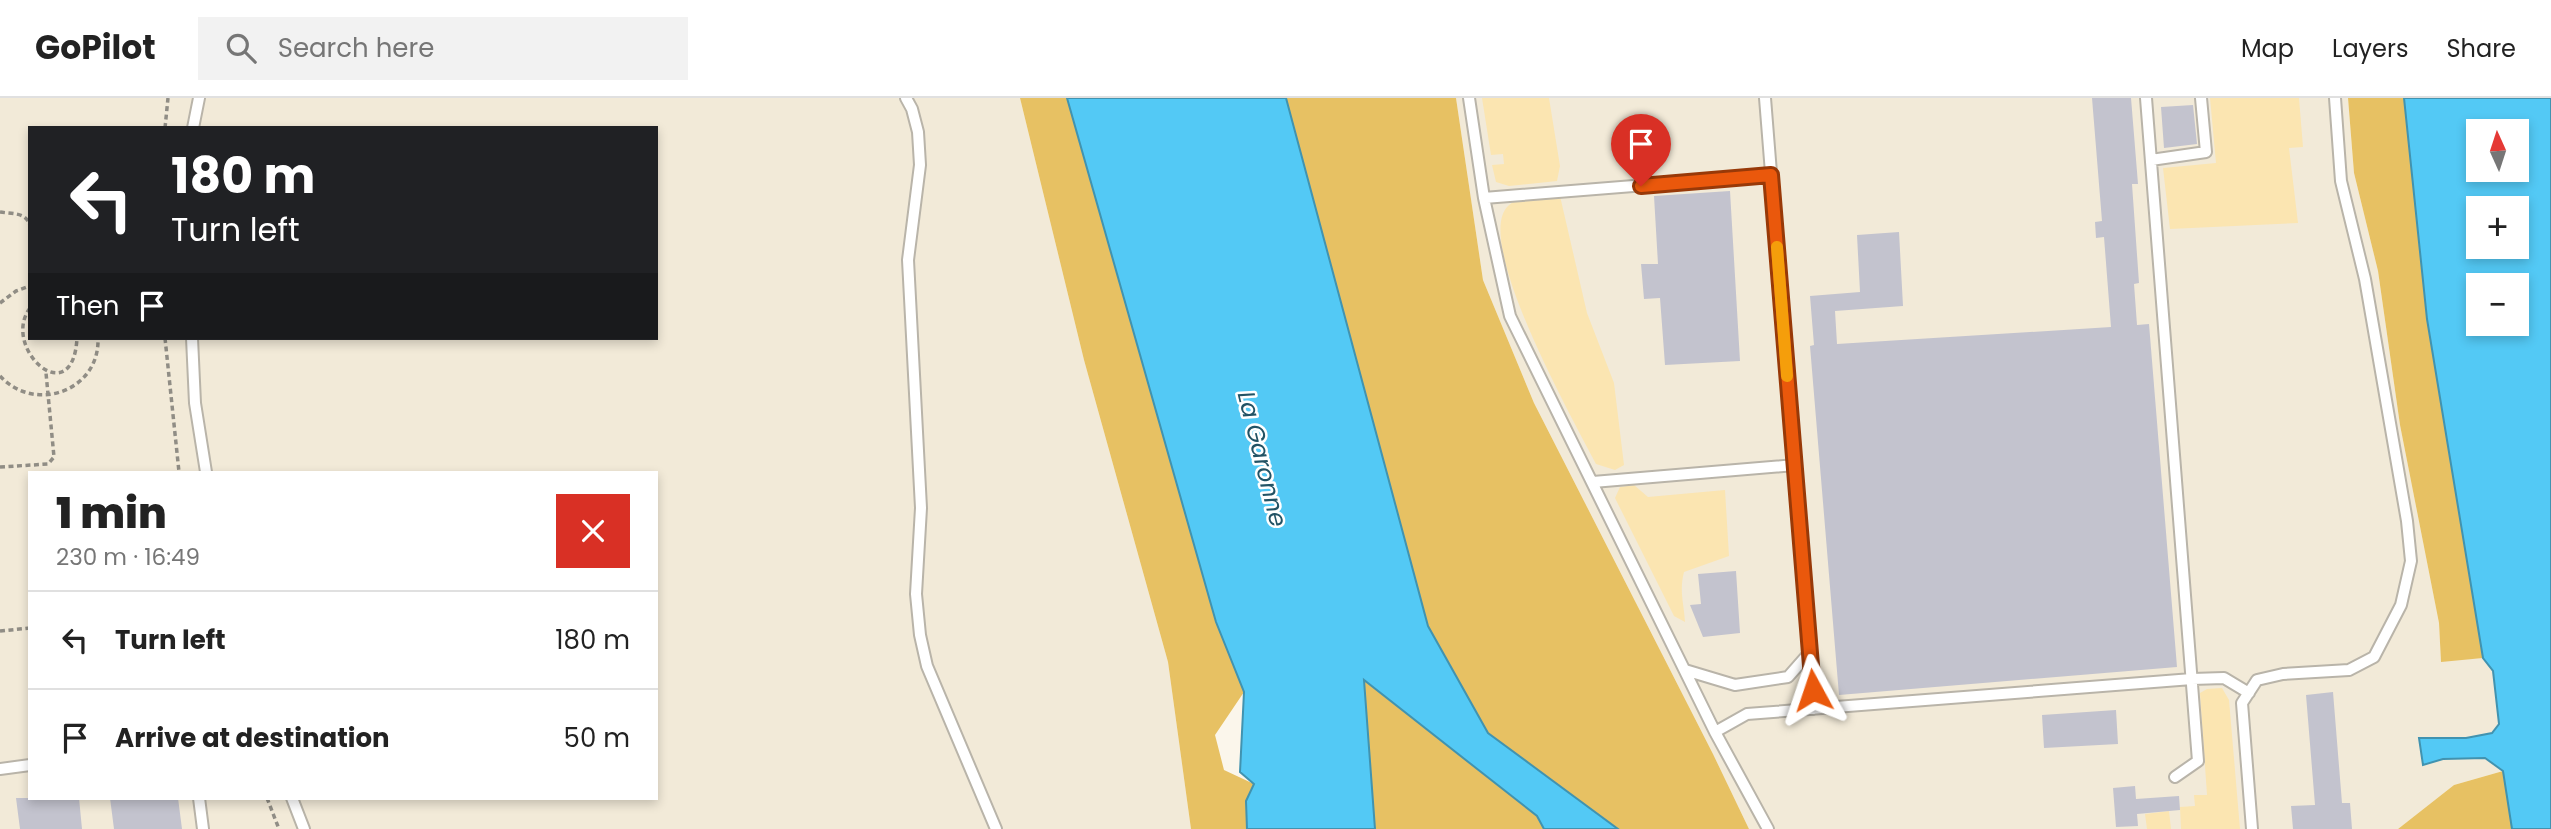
<!DOCTYPE html>
<html lang="en">
<head>
<meta charset="utf-8">
<style>
	body { margin:0; font-family:Poppins,sans-serif; background:#f2f2f2; color:#222; height:100vh; display:flex; flex-direction:column; font-size:26px; white-space:nowrap }
	* { box-sizing:border-box; margin:0 }
	p { font-size:23px; color:#767676 }
	.icon { flex:none; width:38px; height:38px; fill:none; stroke:currentColor; stroke-width:2; stroke-linecap:round; stroke-linejoin:round }
	.map { position:relative; flex:1; overflow:hidden }
	.panel { position:absolute; left:28px; top:373px; width:630px; height:329px; display:flex; flex-direction:column; background:#fff; border-radius:0px; box-shadow:0 4px 10px #0003 }
	.panel>* { flex:none }
	.banner { position:absolute; left:28px; top:28px; width:630px; height:214px; border-radius:0px; box-shadow:0 4px 10px #0003; background:#202124; color:#fff; overflow:hidden }
	.needle { width:46px; rotate:357deg }
	.tools { position:absolute; left:2466px; top:21px; display:grid; gap:14px }
	.tools a { display:grid; place-items:center; width:63px; height:63px; border-radius:0px; background:#fff; box-shadow:0 4px 10px #0003; font-size:35px }
	.pin { position:absolute; display:grid; place-items:center; width:60px; height:60px; color:#fff; margin:-72px -30px; border-radius:50% 50% 50% 0; rotate:-45deg; box-shadow:0 0 7px #0007 }
	.pin .icon { rotate:45deg }
	.me { position:absolute; width:77px; margin:-38px; rotate:355deg; stroke-linejoin:round; filter:drop-shadow(0 0 5px #0008) }
	.turn { display:flex; align-items:center; gap:24px; height:147px; padding:0 28px; font-size:32px }
	.turn .icon { width:91px; height:91px; stroke-width:2.5 }
	.turn b { display:block; font-size:49px; line-height:60px }
	.then { display:flex; align-items:center; height:66px; padding:0 28px; background:#0003; gap:14px; font-size:26px }
	.round { display:grid; place-items:center; flex:none; width:74px; height:74px; border-radius:0px; background:#f2f2f2 }
	.head { display:flex; align-items:center; justify-content:space-between; height:119px; padding:0 28px }
	h1 { font-size:42px; font-weight:800; line-height:52px }
	ul { padding:0; list-style:none }
	li { display:flex; align-items:center; gap:21px; height:98px; padding:0 28px; border-top:2px solid #e0e0e0 }
	li div { flex:1 }
	li b { display:block; font-size:26px }
	li em { font-style:normal }
	header { display:flex; align-items:center; gap:42px; box-sizing:border-box; height:98px; padding:0 35px; background:#fff; border-bottom:2px solid #e0e0e0 }
	header strong { font-size:33px }
	nav { display:flex; gap:38px; margin-inline-start:auto; font-size:24px }
	.search { width:490px; height:63px; background:#f2f2f2; display:flex; align-items:center; gap:18px; box-sizing:border-box; padding:0 24px; border-radius:0px; color:#767676; font-size:26px }
	.map>svg:first-child { display:block }
	.built { fill:#f2ead8; fill-rule:evenodd }
	.green { fill:#fbe5b1 }
	.forest { fill:#e7c163 }
	.water { fill:#53c9f5; stroke:#4193b0; stroke-width:2; fill-rule:evenodd }
	.building { fill:#c3c3ce }
	.lines { fill:none; stroke-linecap:round; stroke-linejoin:round }
	.lane-casing { stroke:#b9b4a9; stroke-width:14 }
	.path { stroke:#908d85; stroke-width:3.5; stroke-dasharray:5 3.5; stroke-linecap:butt }
	.lane { stroke:#fff; stroke-width:10 }
	.route-casing { stroke:#983908; stroke-width:18 }
	.route { stroke:#ea580c; stroke-width:12 }
	.slow { stroke:#f59e0b; stroke-width:12 }
	.labels { text-anchor:middle; stroke-width:5; stroke-linejoin:round; paint-order:stroke }
	.water-label { font-size:24px; font-style:italic; fill:#225365; stroke:#fff }
</style>
</head>
<body>
<header>
<strong>GoPilot</strong>
<div class="search"><svg class="icon" aria-label="search" viewBox="0 0 24 24"><circle cx="10" cy="10" r="6"/><path d="M15 15l6 6"/></svg>Search here</div>
<nav><a>Map</a><a>Layers</a><a>Share</a></nav>
</header>
<div class="map">
<svg width="2551" height="731" viewBox="0 0 2551 731">
	<rect width="100%" height="100%" fill="#fbf6eb"/>
	<path class="built" d="M0,0H1020L1084,262L1168,564L1191,731H0ZM30,30H656V240H30ZM30,374H656V700H30Z
		M1456,0H2348L2354,75L2378,173L2400,327L2439,525L2441,563L2483,560L2493,573L2499,626L2492,635L2466,640H2420L2423,667L2443,661L2485,660L2503,673L2454,687L2398,731H1749L1713,656L1534,305L1483,182Z"/>
	<path class="green" d="M1482,0H1549L1560,68L1557,83L1509,88L1496,84L1492,67L1504,66L1503,56L1491,57Z
		M2210,0H2299L2303,49L2289,50L2298,125L2170,131L2163,70L2216,65Z
		M1560,98L1587,215L1614,285L1624,367L1615,372L1596,366C1575,325 1472,143 1508,108C1520,96 1544,99 1560,98Z
		M1634,387L1648,399L1725,392L1729,458L1684,474C1679,493 1684,505 1685,524L1674,518L1615,400L1620,389Z
		M2222,590L2229,602L2240,731H2181L2180,709L2195,708L2194,697H2207L2200,595L2207,591Z
		M2169,713L2171,731H2147L2145,716Z"/>
	<path class="forest" d="M1020,0H1067L1216,524L1244,594L1215,637L1224,672L1254,686L1246,703L1247,731H1191L1168,564L1084,262Z
		M1286,0H1456L1483,182L1534,305L1713,656L1749,731H1618L1488,635L1428,528Z
		M2348,0H2404L2427,221L2483,560L2441,564L2439,525L2400,327L2378,173L2354,75Z
		M1363,581L1537,718L1544,731H1375Z
		M2503,673L2512,731H2398L2454,687Z"/>
	<path class="water" d="M1067,0H1286L1428,528L1488,635L1618,731H1544L1537,718L1364,582L1375,731H1247L1246,703L1254,686L1240,674L1244,594L1216,524Z
		M2404,0H2551V731H2512L2503,673L2485,660L2443,661L2423,667L2419,640H2466L2492,635L2499,626L2493,573L2483,560L2427,221ZM2478,33H2516V72H2478ZM2478,110H2516V149H2478ZM2478,187H2516V226H2478Z"/>
	<path class="building" d="M2092,0H2131L2138,86H2132L2139,185L2134,186L2137,227L2149,226L2177,569L1839,597L1810,248L1814,247L1810,198L1860,194L1857,137L1899,134L1903,208L1835,213L1837,246L2111,229L2104,139L2096,140L2095,124L2102,123Z
		M2193,7L2197,46L2164,50L2161,9Z
		M1730,93L1740,263L1665,267L1660,200L1644,201L1641,166H1658L1654,98Z
		M1736,473L1740,535L1703,539L1690,507L1701,506L1698,476Z
		M2333,594L2342,705H2350L2352,731H2293L2291,708L2315,707L2306,597Z
		M2116,612L2118,646L2044,650L2042,617Z
		M2135,688L2136,701L2179,698L2180,712L2137,716L2138,728L2116,729L2113,690Z
		M16,700H79L82,731H20Z
		M110,700H178L182,731H114Z"/>
	<g class="lines">
		<defs>
			<path id="lane" d="M906,0L912,11L918,34L920,67L908,162L921,410L916,496L920,537L927,568L996,731
				M1469,0L1484,100L1510,218L1715,634L1768,731
				M1765,0L1814,611
				M2146,0L2198,663L2175,679
				M193,30L199,0
				M2151,62L2206,54L2201,0
				M1484,100L1771,77
				M192,240L195,305L206,374
				M1593,384L1795,367
				M1685,572L1735,587L1788,579L1810,554
				M1715,634L1747,616L2192,581L2224,580L2249,595
				M0,671L30,667
				M199,700L203,731
				M292,700L304,731
				M2252,731L2242,605L2257,582L2283,576L2349,572L2374,559L2401,507L2411,463L2407,423L2365,181L2341,83L2335,0"/>
		</defs>
		<use href="#lane" class="lane-casing"/>
		<path class="path" d="M165,30L168,0
			M0,114C12,116 27,114 30,128
			M0,205L16,193L30,188
			M30,210C0,250 73,316 77,240
			M165,240L179,374
			M0,278C35,316 100,293 98,240
			M0,369L48,366L54,359L46,275
			M0,533L30,530
			M267,700L279,731"/>
		<use href="#lane" class="lane"/>
	</g>
	<g class="lines">
		<defs>
			<path id="route" d="M1641,88L1771,77L1813,592"/>
		</defs>
		<use href="#route" class="route-casing"/>
		<use href="#route" class="route"/>
		<path class="slow" d="M1777,149L1787,278"/>
	</g>
	<g class="labels">
		<g class="water-label">
			<text transform="translate(1262 361) rotate(76)" y="8">La Garonne</text>
		</g>
	</g>
</svg>
<div class="tools">
<a><svg class="needle" viewBox="-14 -14 28 28"><path d="M0-13l5 13h-10z" fill="#e53935"/><path d="M0 13l5-13h-10z" fill="#767676"/></svg></a>
<a>+</a>
<a>−</a>
</div>
<div class="pin" style="left:1641px;top:88px;background:#d93025"><svg class="icon" aria-label="arrive" viewBox="0 0 24 24"><path d="M6 21V4h12l-3 4 3 4H6"/></svg></div>
<svg class="me" style="left:1813px;top:592px" viewBox="-20 -20 40 40"><path d="M0-17L14 15 0 8-14 15z" fill="#ea580c" stroke="#fff" stroke-width="4"/></svg>
<div class="banner">
<div class="turn"><svg class="icon" aria-label="left" viewBox="0 0 24 24"><path d="M17 20v-9H6M10 6l-5 5 5 5"/></svg><div><b>180 m</b>Turn left</div></div>
<div class="then">Then<svg class="icon" aria-label="arrive" viewBox="0 0 24 24"><path d="M6 21V4h12l-3 4 3 4H6"/></svg></div>
</div>
<section class="panel">
<div class="head"><div><h1>1 min</h1><p>230 m · 16:49</p></div><a class="round" style="background:#d93025;color:#fff"><svg class="icon" aria-label="close" viewBox="0 0 24 24"><path d="M6 6l12 12M18 6L6 18"/></svg></a></div>
<ul>
<li><svg class="icon" aria-label="left" viewBox="0 0 24 24"><path d="M17 20v-9H6M10 6l-5 5 5 5"/></svg><div><b>Turn left</b></div><em>180 m</em></li>
<li><svg class="icon" aria-label="arrive" viewBox="0 0 24 24"><path d="M6 21V4h12l-3 4 3 4H6"/></svg><div><b>Arrive at destination</b></div><em>50 m</em></li>
</ul>
</section>
</div>
</body>
</html>
